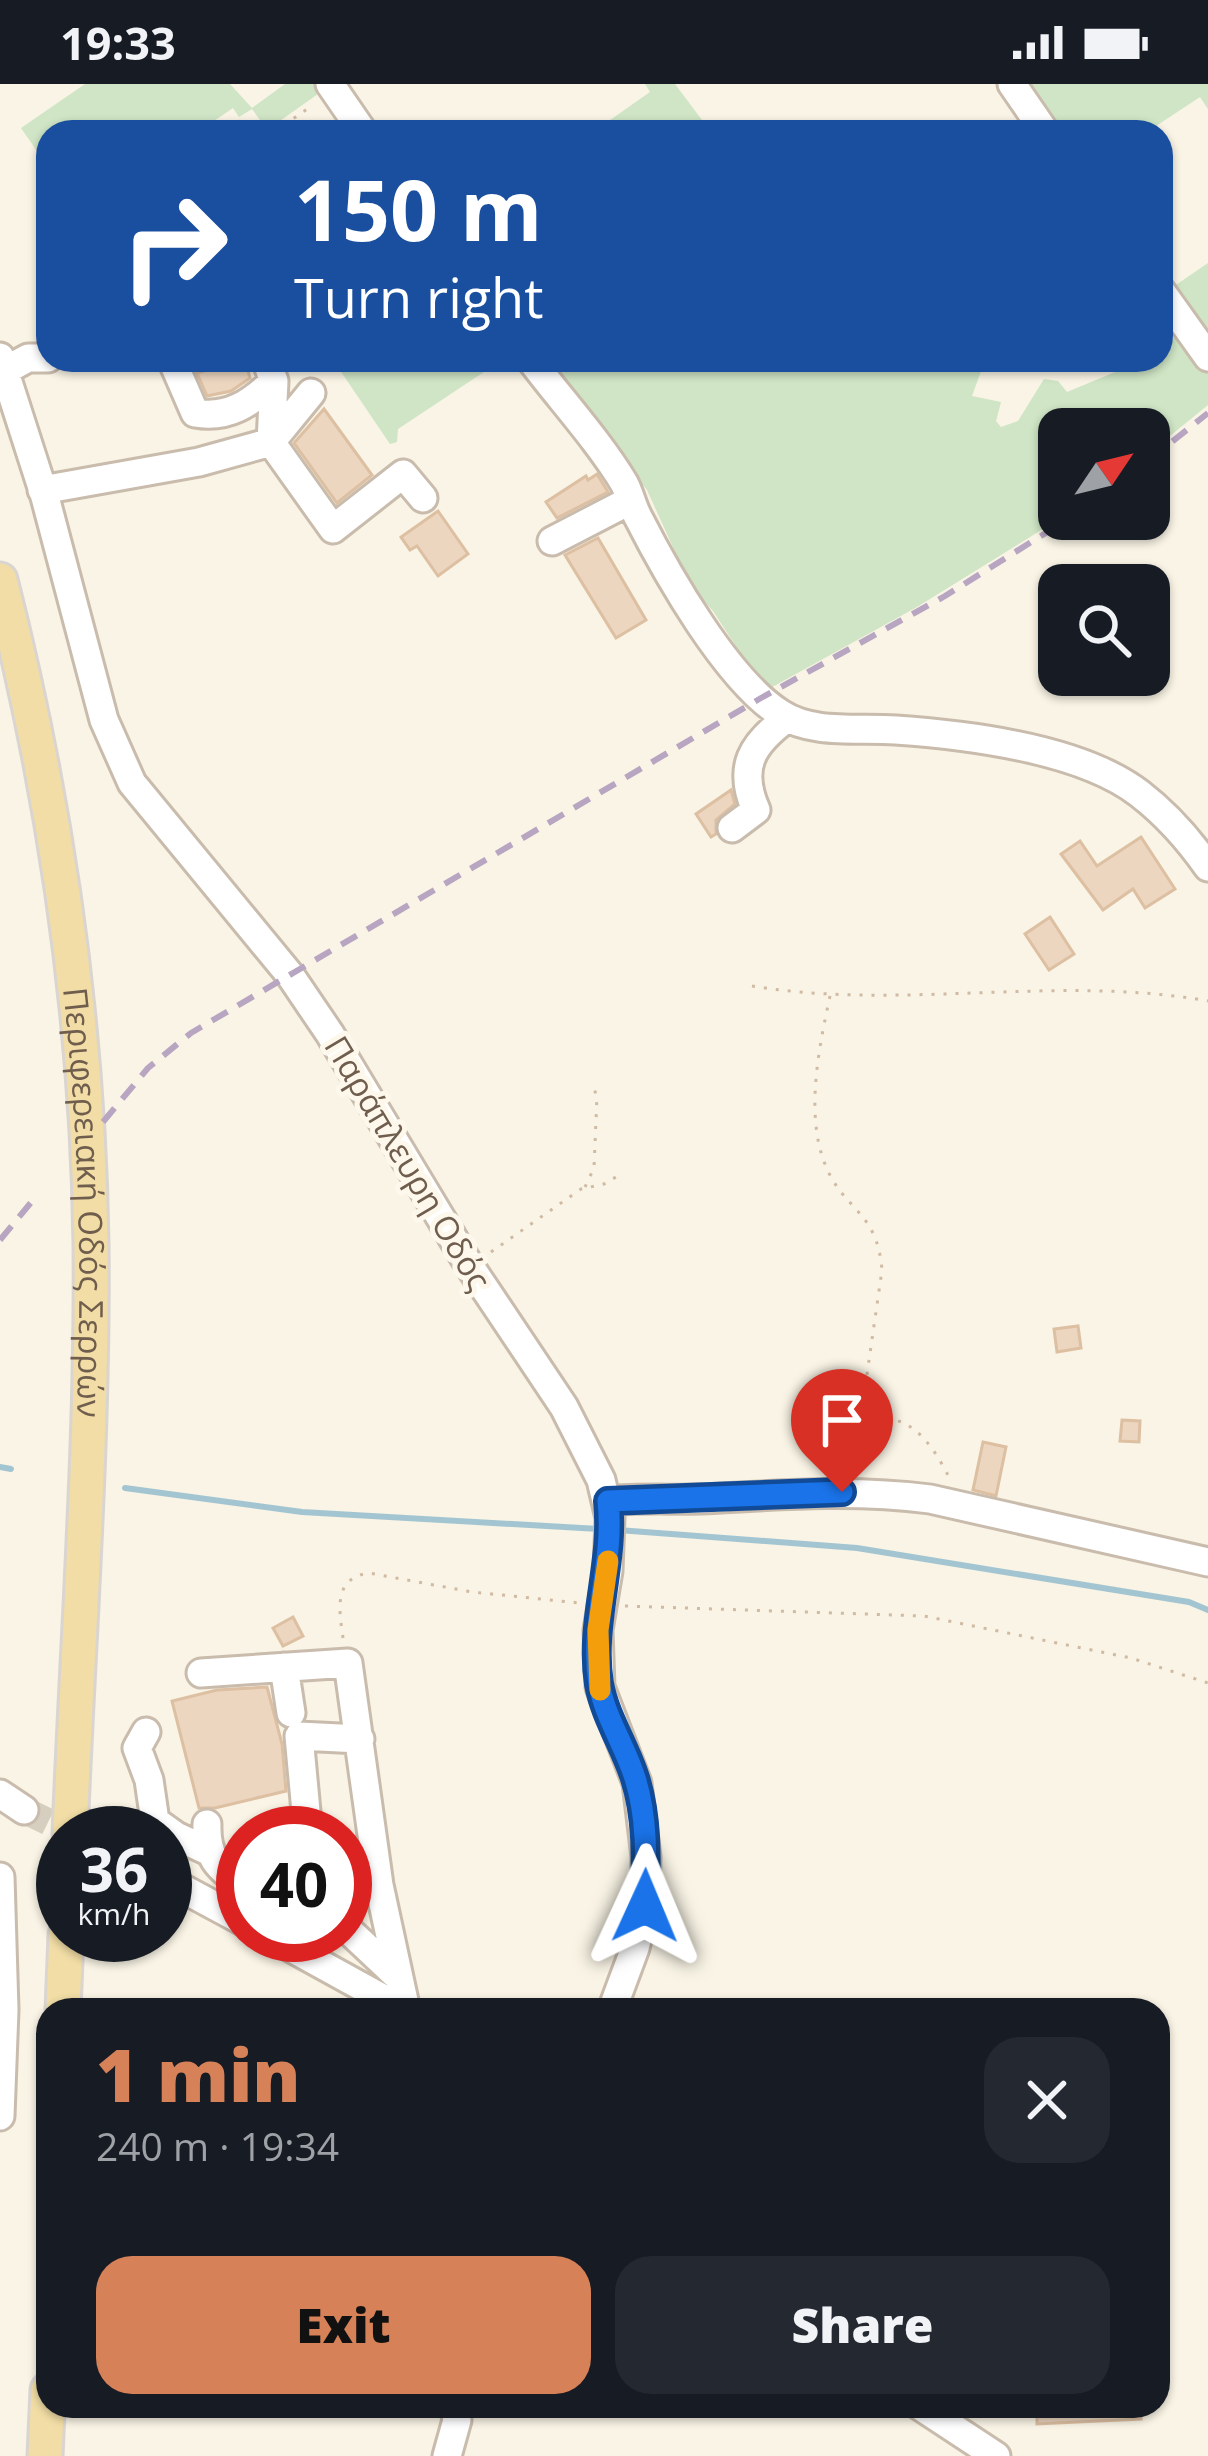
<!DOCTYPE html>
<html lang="en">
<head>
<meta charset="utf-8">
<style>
	body { margin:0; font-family:"Open Sans",sans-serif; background:#242831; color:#f1f3f6; height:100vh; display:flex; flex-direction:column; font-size:45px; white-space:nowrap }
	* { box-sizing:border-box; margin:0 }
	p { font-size:39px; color:#9ea1a6 }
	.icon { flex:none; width:66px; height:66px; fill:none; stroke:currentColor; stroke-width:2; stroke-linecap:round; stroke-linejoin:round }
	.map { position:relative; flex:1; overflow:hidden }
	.drawer { position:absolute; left:36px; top:1914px; width:1134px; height:420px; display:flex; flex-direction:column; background:#171b24; border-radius:36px; box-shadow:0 3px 9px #0004 }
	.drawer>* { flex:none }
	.banner { position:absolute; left:36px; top:36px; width:1137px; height:252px; border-radius:36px; box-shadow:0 3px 9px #0004; background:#1a4fa0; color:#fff; overflow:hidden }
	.needle { width:78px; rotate:55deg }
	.controls { position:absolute; left:1038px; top:324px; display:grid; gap:24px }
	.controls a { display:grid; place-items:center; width:132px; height:132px; border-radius:24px; background:#171b24; box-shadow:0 3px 9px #0004; font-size:60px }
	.speed { position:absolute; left:36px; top:1722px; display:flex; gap:24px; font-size:60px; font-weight:700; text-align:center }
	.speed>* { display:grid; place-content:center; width:156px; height:156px; border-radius:50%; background:#171b24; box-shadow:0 3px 9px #0004; line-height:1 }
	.speed small { font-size:30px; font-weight:400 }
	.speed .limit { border:18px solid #d22; background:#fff; color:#111 }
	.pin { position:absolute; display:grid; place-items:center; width:102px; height:102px; color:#fff; margin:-123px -51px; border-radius:50% 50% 50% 0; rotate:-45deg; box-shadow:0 0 12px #0007 }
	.pin .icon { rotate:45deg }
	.me { position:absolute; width:132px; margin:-66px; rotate:1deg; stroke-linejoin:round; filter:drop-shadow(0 0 9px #0008) }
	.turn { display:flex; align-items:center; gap:42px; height:252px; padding:0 60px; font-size:54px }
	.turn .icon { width:156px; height:156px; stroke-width:2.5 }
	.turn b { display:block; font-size:84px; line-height:102px }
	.round { display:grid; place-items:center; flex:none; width:126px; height:126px; border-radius:36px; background:#242831 }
	.head { display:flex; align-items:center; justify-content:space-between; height:204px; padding:0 60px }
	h1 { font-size:72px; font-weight:800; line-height:90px; color:#d68158 }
	.action { display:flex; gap:24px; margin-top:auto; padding:24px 60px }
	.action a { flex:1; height:138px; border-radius:36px; background:#d68158; color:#111; font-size:48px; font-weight:800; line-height:138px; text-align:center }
	.action a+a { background:#242831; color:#f1f3f6 }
	.status { display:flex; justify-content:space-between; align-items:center; height:84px; padding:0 60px; background:#171b24; direction:ltr }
	.status svg { height:33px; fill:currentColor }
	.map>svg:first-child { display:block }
	.green { fill:#cfe5c5 }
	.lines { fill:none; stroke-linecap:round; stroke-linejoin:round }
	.stream { stroke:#a3c5d1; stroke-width:6 }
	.building { fill:#ecd6c0; stroke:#ddbfa2; stroke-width:3 }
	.minor-tunnel { stroke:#d6cebf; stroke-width:27; stroke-dasharray:27 14; stroke-linecap:butt }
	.minor-casing { stroke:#c9bcad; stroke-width:33 }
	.major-casing { stroke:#dad5d1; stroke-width:39 }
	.path { stroke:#d0baa3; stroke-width:3; stroke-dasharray:3 9; stroke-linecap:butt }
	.minor { stroke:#fff; stroke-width:27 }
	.major { stroke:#f1dda5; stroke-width:33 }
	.rail { stroke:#b7a5c1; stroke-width:6; stroke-dasharray:18 12; stroke-linecap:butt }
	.route-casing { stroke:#114b97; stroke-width:30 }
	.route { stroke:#1a73e8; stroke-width:21 }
	.slow { stroke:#f59e0b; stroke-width:21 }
	.labels { text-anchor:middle; stroke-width:10; stroke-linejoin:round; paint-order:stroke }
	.street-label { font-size:33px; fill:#6f5d4d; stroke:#fdf8eb }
</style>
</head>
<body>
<div class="status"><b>19:33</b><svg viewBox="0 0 49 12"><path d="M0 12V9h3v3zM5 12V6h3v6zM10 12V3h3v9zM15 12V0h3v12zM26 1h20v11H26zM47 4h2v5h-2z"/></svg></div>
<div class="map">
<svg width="1208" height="2372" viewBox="0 0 1208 2372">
	<rect width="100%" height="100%" fill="#f9f4e5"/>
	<path class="green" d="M85,0H230L252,24L285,0H322L325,5L267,46L252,25L239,33L233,24L198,48H48V83L21,44Z
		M645,0H675L711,48H593L650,8Z
		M1019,0H1208V25L1200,13L1147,48H1053Z
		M1208,179V259L1167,207Z
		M1180,252L1208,287V321L1149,369V345H1059V435L917,523L765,607L713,527L691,503L647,406L539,276H985L972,312L1001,318L996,337L1001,343L1018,337L1044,295L1058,297L1067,308L1120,286V276H1161V258Z
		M333,276H502L398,345L397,358L390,360Z"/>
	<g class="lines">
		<path class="stream" d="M0,1383L11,1385
			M125,1404L302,1428L599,1445
			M618,1446L857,1464L1189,1518L1208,1526"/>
	</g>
	<path class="building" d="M245,276L250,294L231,307L207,312L197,289Z
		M324,325L372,391L337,419L294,359Z
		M597,390L608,408L557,434L546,418L586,392L588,396Z
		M438,427L468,470L438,492L417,462L410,466L401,453Z
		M598,454L646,536L616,554L565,471Z
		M731,706L735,720L716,736V750L711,753L696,730Z
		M1141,753L1175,805L1145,824L1133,805L1103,826L1061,770L1080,757L1097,782Z
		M1050,833L1074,870L1049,886L1025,850Z
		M1078,1242L1081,1264L1057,1268L1054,1245Z
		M1122,1336L1140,1337L1139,1358L1120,1357Z
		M983,1358L1006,1363L996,1412L973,1406Z
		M293,1533L303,1552L283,1562L273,1544Z
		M267,1603L282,1660L286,1707L215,1724H199L172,1617L217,1606Z
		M1037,2322H1141V2335L1037,2340Z"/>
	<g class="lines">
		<path class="minor-tunnel" d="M24,1726L71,1749"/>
		<defs>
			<path id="minor" d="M330,0L363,48
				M1012,0L1045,48
				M1161,207L1208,273
				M0,273L45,413L104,636L132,699L290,891L330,950L469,1181L564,1323L601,1396L610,1434L608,1487L598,1546L600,1603L637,1699L646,1773L645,1822L635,1864L612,1926
				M172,276L195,329C228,335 251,319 274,297
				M531,276C561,316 598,356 624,399C630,410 632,422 638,433C667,490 727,596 781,630C813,651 860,643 896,646C968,651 1082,665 1140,710C1166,730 1189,756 1208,783
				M6,286L28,274H48
				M311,309L271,358L333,445L403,390L423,414
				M42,406L199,378L271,358L274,297L266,276
				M552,457L631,416
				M732,744L756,726C737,683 752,660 787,634
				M608,1417C646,1413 683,1417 721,1414C792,1410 859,1406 930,1415L1208,1478
				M284,1583L291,1629
				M201,1589L348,1579L379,1801L406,1926
				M146,1648L137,1664L149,1696L155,1737L176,1752L206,1766
				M0,1710L24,1726
				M207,1740C206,1773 217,1783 243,1801
				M308,1749L299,1652L360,1655
				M0,1793L4,1926L0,2032
				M165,1795L243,1837
				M345,1843L395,1890
				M268,1851L404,1926
				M920,2322L996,2372
				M447,2372L457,2336L454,2322"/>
			<g id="major">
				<path id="s1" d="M0,496C55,712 88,937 91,1160C93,1356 78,1553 70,1749"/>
				<path d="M63,1926L66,1851"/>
				<path d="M45,2372L48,2306"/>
			</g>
		</defs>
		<use href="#minor" class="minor-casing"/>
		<use href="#major" class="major-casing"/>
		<path class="path" d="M274,48L313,21
			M752,902C903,927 1057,890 1208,917
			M830,912C819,963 805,1030 825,1080C843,1127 877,1125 882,1186L864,1311L867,1326C878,1334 883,1333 895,1336C922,1343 938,1372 950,1395
			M585,1103L594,1084L597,1012L593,1003
			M491,1168L581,1105L604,1100L616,1093
			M625,1522L924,1532L1131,1574L1208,1599
			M343,1554C339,1525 333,1494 369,1489L472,1508L580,1519"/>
		<use href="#minor" class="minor"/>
		<use href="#major" class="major"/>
		<path class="rail" d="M1149,376L1208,329
			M103,1038L148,984L191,949L761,614L945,512L1068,435
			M0,1156L38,1110"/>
	</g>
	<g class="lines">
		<defs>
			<path id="route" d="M645,1822C646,1779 648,1735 635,1694C625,1662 605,1633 599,1600C589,1539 615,1478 608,1417L842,1408"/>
		</defs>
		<use href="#route" class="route-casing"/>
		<use href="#route" class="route"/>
		<path class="slow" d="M600,1606L598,1546L608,1477"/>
	</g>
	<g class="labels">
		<g class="street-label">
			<text transform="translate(408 1079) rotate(59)" y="12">Παράπλευρη Οδός</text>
			<text dy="12" stroke="none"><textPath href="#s1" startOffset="630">Περιφερειακή Οδός Σερρών</textPath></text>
		</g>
	</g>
</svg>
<div class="controls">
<a><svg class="needle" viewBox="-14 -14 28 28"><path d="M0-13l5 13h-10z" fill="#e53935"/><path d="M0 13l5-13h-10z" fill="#9ea1a6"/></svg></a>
<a><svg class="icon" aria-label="search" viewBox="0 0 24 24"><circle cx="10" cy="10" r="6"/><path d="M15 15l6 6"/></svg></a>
</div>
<div class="speed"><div>36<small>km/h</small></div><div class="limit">40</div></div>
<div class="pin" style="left:842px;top:1408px;background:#d93025"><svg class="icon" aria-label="arrive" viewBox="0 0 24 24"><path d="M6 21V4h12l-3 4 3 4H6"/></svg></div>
<svg class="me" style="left:645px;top:1822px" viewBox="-20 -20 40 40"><path d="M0-17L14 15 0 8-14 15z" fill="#1a73e8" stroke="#fff" stroke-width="4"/></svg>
<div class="banner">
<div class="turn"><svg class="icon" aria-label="right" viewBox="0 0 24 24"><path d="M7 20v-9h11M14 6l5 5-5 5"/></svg><div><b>150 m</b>Turn right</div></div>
</div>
<section class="drawer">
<div class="head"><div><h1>1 min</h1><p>240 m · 19:34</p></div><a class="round"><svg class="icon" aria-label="close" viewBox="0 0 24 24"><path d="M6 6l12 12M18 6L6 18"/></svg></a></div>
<div class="action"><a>Exit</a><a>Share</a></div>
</section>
</div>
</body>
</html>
